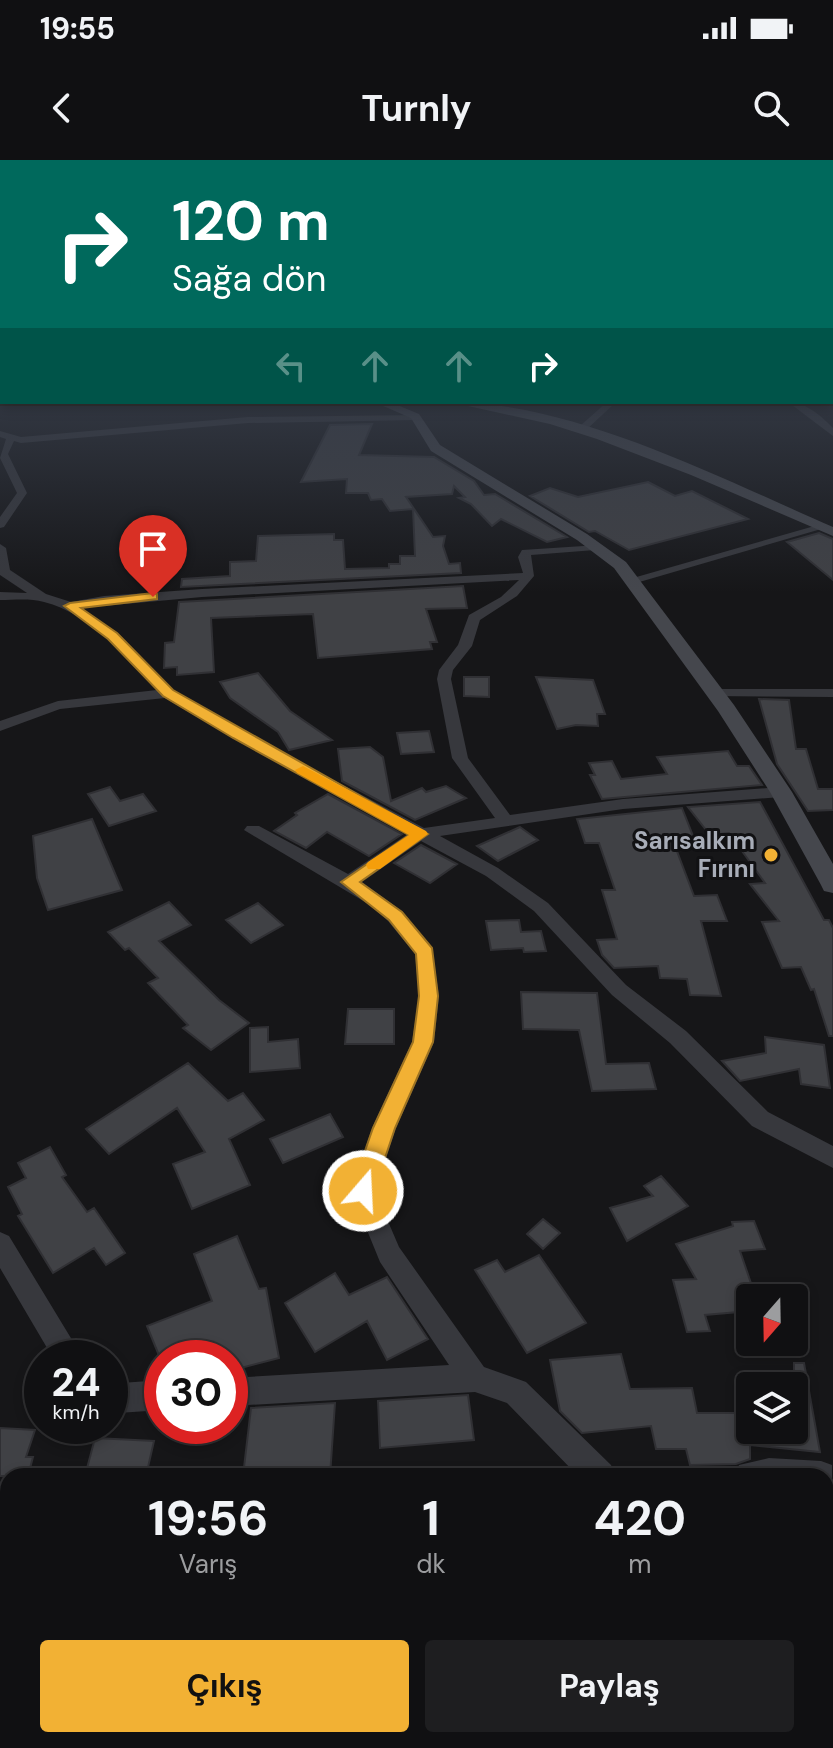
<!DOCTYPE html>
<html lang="tr">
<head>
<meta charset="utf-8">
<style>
	body { margin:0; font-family:"DM Sans",sans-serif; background:#1e1e20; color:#f1f3f6; height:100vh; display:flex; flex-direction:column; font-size:30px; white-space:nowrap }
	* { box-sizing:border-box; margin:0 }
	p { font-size:26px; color:#9c9d9f }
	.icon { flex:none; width:44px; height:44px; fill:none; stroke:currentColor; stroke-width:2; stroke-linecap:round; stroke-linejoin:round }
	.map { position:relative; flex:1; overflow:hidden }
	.panel { position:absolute; left:0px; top:1308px; width:834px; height:280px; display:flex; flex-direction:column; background:#101012; border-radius:24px 24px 0 0; box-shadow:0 4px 12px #0003,0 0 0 2px #303032 }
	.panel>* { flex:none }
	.hud { position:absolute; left:0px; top:0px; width:834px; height:244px; box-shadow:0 4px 12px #0003,0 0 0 2px #303032; background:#00695c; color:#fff; overflow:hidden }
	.needle { width:52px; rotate:200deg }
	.tools { position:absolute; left:736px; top:1124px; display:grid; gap:16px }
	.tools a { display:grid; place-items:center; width:72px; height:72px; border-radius:8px; background:#101012; box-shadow:0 4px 12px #0003,0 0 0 2px #303032; font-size:40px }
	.speed { position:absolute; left:24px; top:1180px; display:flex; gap:16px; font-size:40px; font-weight:700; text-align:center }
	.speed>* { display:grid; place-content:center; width:104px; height:104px; border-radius:50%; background:#101012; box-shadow:0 4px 12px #0003,0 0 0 2px #303032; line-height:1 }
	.speed small { font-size:20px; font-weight:400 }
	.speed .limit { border:12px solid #d22; background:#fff; color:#111 }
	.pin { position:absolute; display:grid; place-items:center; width:68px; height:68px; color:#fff; margin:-82px -34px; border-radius:50% 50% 50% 0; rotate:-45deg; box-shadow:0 0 8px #0007 }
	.pin .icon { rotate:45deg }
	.me { position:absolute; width:88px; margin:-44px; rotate:19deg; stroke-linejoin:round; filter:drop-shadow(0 0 6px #0008) }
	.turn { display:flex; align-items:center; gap:28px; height:168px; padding:0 40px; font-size:36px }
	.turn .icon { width:104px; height:104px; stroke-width:2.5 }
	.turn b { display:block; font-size:56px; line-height:68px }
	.lanes { display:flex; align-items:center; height:76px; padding:0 40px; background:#0003; justify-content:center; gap:40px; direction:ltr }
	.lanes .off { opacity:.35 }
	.eta { display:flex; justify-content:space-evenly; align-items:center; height:136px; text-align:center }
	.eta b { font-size:48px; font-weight:700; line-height:56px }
	.action { display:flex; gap:16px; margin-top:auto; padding:16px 40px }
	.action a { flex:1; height:92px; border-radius:8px; background:#f2b134; color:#111; font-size:32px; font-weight:700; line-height:92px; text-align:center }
	.action a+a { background:#1e1e20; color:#f1f3f6 }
	.status { display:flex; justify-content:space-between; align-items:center; height:56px; padding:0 40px; background:#101012; direction:ltr }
	.status svg { height:22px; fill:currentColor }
	header { display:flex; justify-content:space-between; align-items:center; height:104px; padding:0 40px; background:#101012; font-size:36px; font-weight:700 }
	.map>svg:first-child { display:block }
	.building { fill:#404145; stroke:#303034; stroke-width:2 }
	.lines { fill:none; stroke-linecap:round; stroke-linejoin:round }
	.street { fill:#37383d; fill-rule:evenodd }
	.secondary { fill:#45474d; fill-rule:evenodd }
	.route { fill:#f2b134; stroke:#9d7322; stroke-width:2 }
	.slow { fill:#f59e0b }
	.poi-dot { fill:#f2b134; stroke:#111113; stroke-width:3 }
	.labels { text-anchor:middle; stroke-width:6; stroke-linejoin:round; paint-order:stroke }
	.poi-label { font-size:24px; font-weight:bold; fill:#a8adb8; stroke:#111113; text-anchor:end }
</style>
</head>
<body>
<div class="status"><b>19:55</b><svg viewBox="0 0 49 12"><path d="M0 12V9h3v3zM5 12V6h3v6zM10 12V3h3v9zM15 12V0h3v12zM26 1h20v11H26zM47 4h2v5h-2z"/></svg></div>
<header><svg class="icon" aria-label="back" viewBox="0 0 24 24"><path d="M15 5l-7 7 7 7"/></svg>Turnly<svg class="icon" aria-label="search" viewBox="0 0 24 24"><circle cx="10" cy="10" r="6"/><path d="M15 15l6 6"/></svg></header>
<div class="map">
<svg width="833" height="1588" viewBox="0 0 833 1588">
	<rect width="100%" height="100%" fill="#161618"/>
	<path class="building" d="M372,264L359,295L434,297L474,321L484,335L495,334L567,377L547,382L501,359L492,366L471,344L459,338L465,337L454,326L452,334L406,337L433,377L445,376L443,386L449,404L460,403L461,413L181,427L182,419L230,416V402L256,401L258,376L334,374V380H343L345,409L389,408V404H400V396H415L413,349L390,351L382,339L371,340L368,333H346L347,319L301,322L330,265Z
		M648,322L675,336L692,331L748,359L629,390L595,371L589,372L530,336L550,328L578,337Z
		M819,373L833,379V420L787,382Z
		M463,426L467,448L426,449L437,482H430L432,489L318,498L313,454L211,458L214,512L177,515V507L164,508L165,483L174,482L179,442Z
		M258,513L290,551L332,580L289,590L278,572L230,538L220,522Z
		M464,517H489V537L464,536Z
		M536,517L593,520L605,554H597L598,566L576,565L557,569Z
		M759,539L789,540L796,589H806L818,629H833V650L808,651L777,604Z
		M429,571L434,592L401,594L397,573Z
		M370,587L383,597L391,641L422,628L426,632L446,626L466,638L415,660L342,621L338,589Z
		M728,591L737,606H749L762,625L602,639L590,615H595L589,603L612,601L621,619L667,614L657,597Z
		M110,627L120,641L143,634L156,651L109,666L88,634Z
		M328,634L402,674L369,696L327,672L306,688L274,671L297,655L295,653Z
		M760,642L824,760H829L833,768V876H829L814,829L811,830L801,807L782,808L762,762L779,761L750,724L765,723L729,673L710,675L688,647Z
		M682,648L693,676L672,678L694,736L717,735L727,761H701L721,836L690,835L687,819L660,818L658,806L614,808L602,795L597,780L617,779L602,730H615L599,683H585L577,659Z
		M92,659L122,730L48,750L37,718L33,676Z
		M520,667L538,680L498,701L477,686Z
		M421,685L457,704L430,723L394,703Z
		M169,742L191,765L159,781L219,840L249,863L211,890L183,868L188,865L148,823L158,818L129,788L125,790L108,772Z
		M258,743L283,765L251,783L226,760Z
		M519,760L521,772L541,771L546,791L524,792L523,788L491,790L486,761Z
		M521,832L597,833L606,904L649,903L656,929L592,931L579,870L523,869Z
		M348,849H394V884H345Z
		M268,867V882L298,879L300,908L250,912V868Z
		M765,877L824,885L830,928L801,924L799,909L740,921L722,901L766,893Z
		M188,903L228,941L243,933L264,960L229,979L250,1025L192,1049L173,1004L205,992L177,948L109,994L86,969Z
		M330,954L343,977L283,1003L270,979Z
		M50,987L66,1015L62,1017L87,1052L94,1048L125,1093L106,1105L94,1088L53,1113L18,1056L22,1054L8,1027L26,1018L18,1003Z
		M661,1016L688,1046L627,1081L610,1048L653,1036L644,1026Z
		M543,1059L560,1073L543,1089L527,1074Z
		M754,1061L765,1089L740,1091L756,1138H750V1151L705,1155L710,1171L687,1172L673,1120L696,1119L676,1084L733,1066L732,1062Z
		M237,1076L259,1129L266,1128L279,1198L233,1210L231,1198H160L147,1166L212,1141L194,1094Z
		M539,1095L586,1163L527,1193L475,1110L497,1100L505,1112Z
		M335,1113L349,1135L387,1117L428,1179L387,1200L367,1161L315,1192L285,1143Z
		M621,1194L630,1229L692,1228L697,1253H750V1270H794V1203H804L820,1292L750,1285V1299L736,1304L690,1305L686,1289H656L651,1266L582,1273L560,1251L550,1200Z
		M468,1235L474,1280L380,1288L378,1241Z
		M335,1243L330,1316H243L251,1248Z
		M0,1268L35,1270L26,1297H33L28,1316H0Z
		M95,1278L154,1281L146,1316H85Z"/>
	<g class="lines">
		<path class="street" d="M607,242H616L586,270H580V266Z
			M788,242C805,242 822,256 833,268V276Z
			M417,255L420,260L248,263L21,283L14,281L8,294L27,333L4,367L0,368V357L17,333L0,298L6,279L0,277V271L21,277L248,257Z
			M818,365L828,367L636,423L626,420Z
			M0,384L6,388L10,410L46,434L71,442L104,436L202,429L523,413L518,397L522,390L599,385V389L595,390L531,395L534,416L517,436L480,460L472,486L453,510L451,519L468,598L510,655L623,639L781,627L789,632L781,637L623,649L440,676L498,708L548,743L626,825L686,871L768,952L833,986V1008L752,966L670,883L612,835L534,751L486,716L421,681L362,722L402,751L432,788L439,836L434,882L396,968L375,1031L399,1087L484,1207L526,1222L611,1305L615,1316H578L507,1243L475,1232L230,1246V1218L449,1205L380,1102L351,1031L372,968L412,882L419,836L415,794L388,761L370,745L244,670L247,666H259L348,714L408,674L233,578L165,538L60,549L0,571V561L58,541L157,530C125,496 91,454 44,442C30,438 14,440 0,440V432L27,433L0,415ZM519,420L501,437L469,455L458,485L439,510L437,519L452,598L495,658L424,668L243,572L173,530L118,473L81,448L202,437Z
			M715,529H833V537L710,536L708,533Z
			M0,1072L9,1076L83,1198H53L0,1108Z
			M110,1218L121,1223L162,1220V1250L118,1253L110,1249Z
			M769,1298L821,1301L832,1305V1327L826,1329V1316H735L739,1305Z
			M590,1580H626L625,1588H589Z"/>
		<path class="secondary" d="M374,242H390L419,254L440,285L587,374L626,402L734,545L792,632L833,704V733L824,731L821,725L770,632L718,551L614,408L577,380L431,291L411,258Z
			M450,242C574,242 720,318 833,367V376L691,315L597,279L550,264Z"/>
	</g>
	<linearGradient id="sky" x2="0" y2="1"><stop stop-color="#0c0c0d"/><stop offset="0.49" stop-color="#363c48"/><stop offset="1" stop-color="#363c48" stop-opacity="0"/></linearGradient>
	<rect width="833" height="432" fill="url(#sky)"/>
	<path class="route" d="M153,433L157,434V439L81,448L117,473L173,530L428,674L360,722L402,752L432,788L438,836L433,882L395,968L374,1031L371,1038L363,1041L355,1038L351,1031L373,968L413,882L419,836L416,794L389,760L341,722L409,675L233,578L163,536L108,479L64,446L70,443Z"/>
	<path class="slow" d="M303,606L426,671L428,674L380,709H368L366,705L368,702L409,675L297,613L295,610Z"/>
	<circle class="poi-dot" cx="771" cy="695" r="8"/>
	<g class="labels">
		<g class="poi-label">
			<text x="755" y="689">Sarısalkım<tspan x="755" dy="28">Fırını</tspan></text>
		</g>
	</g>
</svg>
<div class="tools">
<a><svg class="needle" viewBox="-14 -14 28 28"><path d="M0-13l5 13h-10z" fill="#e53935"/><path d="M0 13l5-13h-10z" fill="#9c9d9f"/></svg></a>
<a><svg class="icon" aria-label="layers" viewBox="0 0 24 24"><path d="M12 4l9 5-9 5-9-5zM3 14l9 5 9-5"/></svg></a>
</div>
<div class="speed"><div>24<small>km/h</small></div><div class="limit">30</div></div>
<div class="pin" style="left:153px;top:437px;background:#d93025"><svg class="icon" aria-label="arrive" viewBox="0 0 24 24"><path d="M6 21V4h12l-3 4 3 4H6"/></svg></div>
<svg class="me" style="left:363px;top:1031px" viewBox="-20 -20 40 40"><circle r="17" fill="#f2b134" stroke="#fff" stroke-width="3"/><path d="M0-11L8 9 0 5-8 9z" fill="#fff"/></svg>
<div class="hud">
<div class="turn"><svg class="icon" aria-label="right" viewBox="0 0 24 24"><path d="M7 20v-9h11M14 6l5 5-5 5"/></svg><div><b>120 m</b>Sağa dön</div></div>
<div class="lanes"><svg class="icon off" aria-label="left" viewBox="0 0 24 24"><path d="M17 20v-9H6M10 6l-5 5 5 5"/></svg><svg class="icon off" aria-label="ahead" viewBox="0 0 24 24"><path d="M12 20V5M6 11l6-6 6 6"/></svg><svg class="icon off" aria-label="ahead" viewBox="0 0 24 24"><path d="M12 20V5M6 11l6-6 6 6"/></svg><svg class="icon" aria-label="right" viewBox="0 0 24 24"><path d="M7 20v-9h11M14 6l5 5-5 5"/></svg></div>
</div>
<section class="panel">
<div class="eta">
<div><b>19:56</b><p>Varış</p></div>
<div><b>1</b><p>dk</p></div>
<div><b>420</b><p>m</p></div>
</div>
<div class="action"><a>Çıkış</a><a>Paylaş</a></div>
</section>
</div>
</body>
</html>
